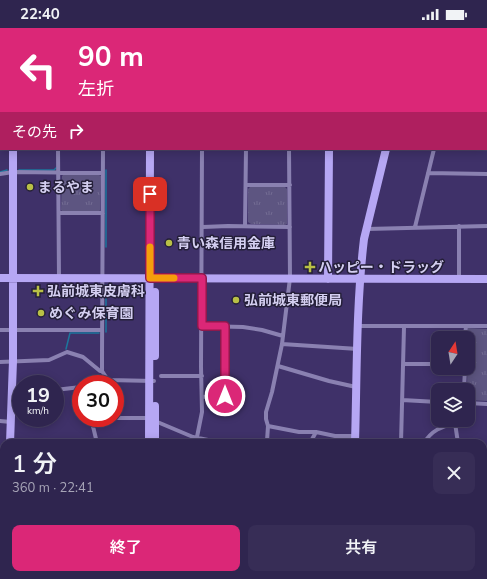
<!DOCTYPE html>
<html lang="ja">
<head>
<meta charset="utf-8">
<style>
	body { margin:0; font-family:"Nunito Sans","Noto Sans JP",sans-serif; background:#372d56; color:#f1f3f6; height:100vh; display:flex; flex-direction:column; font-size:15px; white-space:nowrap }
	* { box-sizing:border-box; margin:0 }
	p { font-size:13px; color:#a7a5b7 }
	.icon { flex:none; width:22px; height:22px; fill:none; stroke:currentColor; stroke-width:2; stroke-linecap:round; stroke-linejoin:round }
	.map { position:relative; flex:1; overflow:hidden }
	.sheet { position:absolute; left:0px; top:411px; width:487px; height:140px; display:flex; flex-direction:column; background:#2f254f; border-radius:12px 12px 0 0; box-shadow:0 2px 10px #0003,0 0 0 1px #4a4266 }
	.sheet>* { flex:none }
	.guide { position:absolute; left:0px; top:0px; width:487px; height:122px; box-shadow:0 2px 10px #0003,0 0 0 1px #4a4266; background:#db2777; color:#fff; overflow:hidden }
	.needle { width:26px; rotate:12deg }
	.fabs { position:absolute; left:431px; top:303px; display:grid; gap:8px }
	.fabs a { display:grid; place-items:center; width:44px; height:44px; border-radius:8px; background:#2f254f; box-shadow:0 2px 10px #0003,0 0 0 1px #4a4266; font-size:20px }
	.speed { position:absolute; left:12px; top:347px; display:flex; gap:8px; font-size:20px; font-weight:700; text-align:center }
	.speed>* { display:grid; place-content:center; width:52px; height:52px; border-radius:50%; background:#2f254f; box-shadow:0 2px 10px #0003,0 0 0 1px #4a4266; line-height:1 }
	.speed small { font-size:10px; font-weight:400 }
	.speed .limit { border:6px solid #d22; background:#fff; color:#111 }
	.pin { position:absolute; display:grid; place-items:center; width:34px; height:34px; color:#fff; margin:-17px; border-radius:8px; box-shadow:0 2px 6px #0006 }
	.me { position:absolute; width:44px; margin:-22px; rotate:0deg; stroke-linejoin:round; filter:drop-shadow(0 0 3px #0008) }
	.turn { display:flex; align-items:center; gap:14px; height:84px; padding:0 12px; font-size:18px }
	.turn .icon { width:52px; height:52px; stroke-width:2.5 }
	.turn b { display:block; font-size:28px; line-height:34px }
	.then { display:flex; align-items:center; height:38px; padding:0 12px; background:#0003; gap:8px; font-size:15px }
	.round { display:grid; place-items:center; flex:none; width:42px; height:42px; border-radius:8px; background:#372d56 }
	.summary { display:flex; align-items:center; justify-content:space-between; height:68px; padding:0 12px }
	h1 { font-size:24px; font-weight:600; line-height:30px }
	.primary-button { display:flex; gap:8px; margin-top:auto; padding:8px 12px }
	.primary-button a { flex:1; height:46px; border-radius:8px; background:#db2777; color:#fff; font-size:16px; font-weight:600; line-height:46px; text-align:center }
	.primary-button a+a { background:#372d56; color:#f1f3f6 }
	.status { display:flex; justify-content:space-between; align-items:center; height:28px; padding:0 20px; background:#2f254f; direction:ltr }
	.status svg { height:11px; fill:currentColor }
	.map>svg:first-child { display:block }
	.grass { fill:url(#grass-tufts) }
	.lines { fill:none; stroke-linecap:round; stroke-linejoin:round }
	.stream { stroke:#1c769d; stroke-width:1.5 }
	.street { stroke:#8a81b1; stroke-width:4 }
	.secondary { stroke:#b6a7f4; stroke-width:8 }
	.route-casing { stroke:#8e194d; stroke-width:10 }
	.route { stroke:#db2777; stroke-width:7 }
	.slow { stroke:#f59e0b; stroke-width:7 }
	.poi-dot { fill:#b9c046; stroke:#241f38; stroke-width:1.5 }
	.labels { text-anchor:middle; stroke-width:3; stroke-linejoin:round; paint-order:stroke }
	.poi-label { font-size:14px; font-weight:bold; fill:#d4cff1; stroke:#241f38; text-anchor:start }
</style>
</head>
<body>
<div class="status"><b>22:40</b><svg viewBox="0 0 49 12"><path d="M0 12V9h3v3zM5 12V6h3v6zM10 12V3h3v9zM15 12V0h3v12zM26 1h20v11H26zM47 4h2v5h-2z"/></svg></div>
<div class="map">
<svg width="487" height="551" viewBox="0 0 487 551">
	<defs>
		<pattern id="grass-tufts" width="24" height="20" patternUnits="userSpaceOnUse"><rect width="24" height="20" fill="#5d5581"/><path d="M3 7l-1-3M5 7V3M7 7l1-3M15 17l-1-3M17 17v-4M19 17l1-3" fill="none" stroke="#736c93"/></pattern>
	</defs>
	<rect width="100%" height="100%" fill="#3f3169"/>
	<path class="grass" d="M63,147H99L101,148L100,182L99,184H63L61,182L62,148Z
		M250,159H285L287,161V196L285,197L251,196L248,194V161Z
		M468,300L487,301V373L468,372V362H467Z"/>
	<g class="lines">
		<path class="stream" d="M56,0V1
			M293,1V0
			M0,85H1
			M19,142H54L56,140
			M0,144L7,142
			M106,219V142
			M106,304V257
			M66,321L70,305H99"/>
		<path class="street" d="M290,0V1
			M469,0L474,1
			M59,1V0
			M103,1V0
			M203,1H210
			M217,1H236
			M374,1V0
			M464,1L465,0
			M486,3H487
			M0,81H1
			M486,89L487,84
			M58,121L59,250
			M103,121L102,329V343L108,352
			M428,145L487,146
			M0,146L13,144L103,145
			M246,157H290
			M59,185H103
			M245,198L246,121
			M203,199L228,198L290,199
			M415,199L434,121
			M367,201L487,198
			M459,251V198
			M202,298L243,299L262,302L283,308
			M358,298H487
			M0,302H102
			M465,310L466,298
			M282,316L358,321
			M0,334L49,332L67,324L83,329L100,343H102
			M403,336H438
			M278,338L329,353L356,359
			M161,348H202
			M92,356L108,352L154,353
			M55,362L81,359
			M464,362L465,340
			M12,363H21
			M202,369L225,368V299
			M402,372L438,374
			M468,375L487,376
			M91,390L97,415
			M115,390H149
			M0,393L11,394
			M155,393L193,409L223,415
			M92,394L113,390
			M268,398L299,404H316
			M197,409L202,384L201,339L202,121
			M267,413L275,415
			M265,415L267,413L268,398L266,391V384L272,364L282,316L290,250L289,121
			M310,415L316,404L335,408H355
			M401,415L404,299
			M424,415C432,402 441,399 455,395L458,415
			M483,433H487
			M0,441L4,442
			M0,481H4
			M483,490H487
			M483,513L487,506
			M0,518L4,516
			M17,547V551
			M419,547V551
			M251,551V547
			M322,551L323,547
			M401,551V547
			M469,551L471,547"/>
		<path class="secondary" d="M13,0V1
			M328,0V1
			M150,1V0
			M156,1V0
			M417,1V0
			M0,250L487,251
			M328,251L329,121
			M155,328V264
			M155,378V415
			M10,415L13,333V121
			M149,415L150,121
			M355,415C357,347 356,278 364,211L386,121
			M148,547L149,551
			M52,551V547"/>
	</g>
	<g class="lines">
		<defs>
			<path id="route" d="M150,166V250H202V298H225V368"/>
		</defs>
		<use href="#route" class="route-casing"/>
		<use href="#route" class="route"/>
		<path class="slow" d="M150,219V250H174"/>
	</g>
	<g class="poi-dot">
		<circle cx="30" cy="159" r="4"/>
		<circle cx="169" cy="215" r="4"/>
		<path d="M308 233h4v4h4v4h-4v4h-4v-4h-4v-4h4z"/>
		<path d="M36 257h4v4h4v4h-4v4h-4v-4h-4v-4h4z"/>
		<circle cx="236" cy="272" r="4"/>
		<circle cx="41" cy="285" r="4"/>
	</g>
	<g class="labels">
		<g class="poi-label">
			<text x="38" y="164">まるやま</text>
			<text x="177" y="220">青い森信用金庫</text>
			<text x="318" y="244">ハッピー・ドラッグ</text>
			<text x="47" y="268">弘前城東皮膚科</text>
			<text x="244" y="277">弘前城東郵便局</text>
			<text x="49" y="290">めぐみ保育園</text>
		</g>
	</g>
</svg>
<div class="fabs">
<a><svg class="needle" viewBox="-14 -14 28 28"><path d="M0-13l5 13h-10z" fill="#e53935"/><path d="M0 13l5-13h-10z" fill="#a7a5b7"/></svg></a>
<a><svg class="icon" aria-label="layers" viewBox="0 0 24 24"><path d="M12 4l9 5-9 5-9-5zM3 14l9 5 9-5"/></svg></a>
</div>
<div class="speed"><div>19<small>km/h</small></div><div class="limit">30</div></div>
<div class="pin" style="left:150px;top:166px;background:#d93025"><svg class="icon" aria-label="arrive" viewBox="0 0 24 24"><path d="M6 21V4h12l-3 4 3 4H6"/></svg></div>
<svg class="me" style="left:225px;top:368px" viewBox="-20 -20 40 40"><circle r="17" fill="#db2777" stroke="#fff" stroke-width="3"/><path d="M0-11L8 9 0 5-8 9z" fill="#fff"/></svg>
<div class="guide">
<div class="turn"><svg class="icon" aria-label="left" viewBox="0 0 24 24"><path d="M17 20v-9H6M10 6l-5 5 5 5"/></svg><div><b>90 m</b>左折</div></div>
<div class="then">その先<svg class="icon" aria-label="right" viewBox="0 0 24 24"><path d="M7 20v-9h11M14 6l5 5-5 5"/></svg></div>
</div>
<section class="sheet">
<div class="summary"><div><h1>1 分</h1><p>360 m · 22:41</p></div><a class="round"><svg class="icon" aria-label="close" viewBox="0 0 24 24"><path d="M6 6l12 12M18 6L6 18"/></svg></a></div>
<div class="primary-button"><a>終了</a><a>共有</a></div>
</section>
</div>
</body>
</html>
